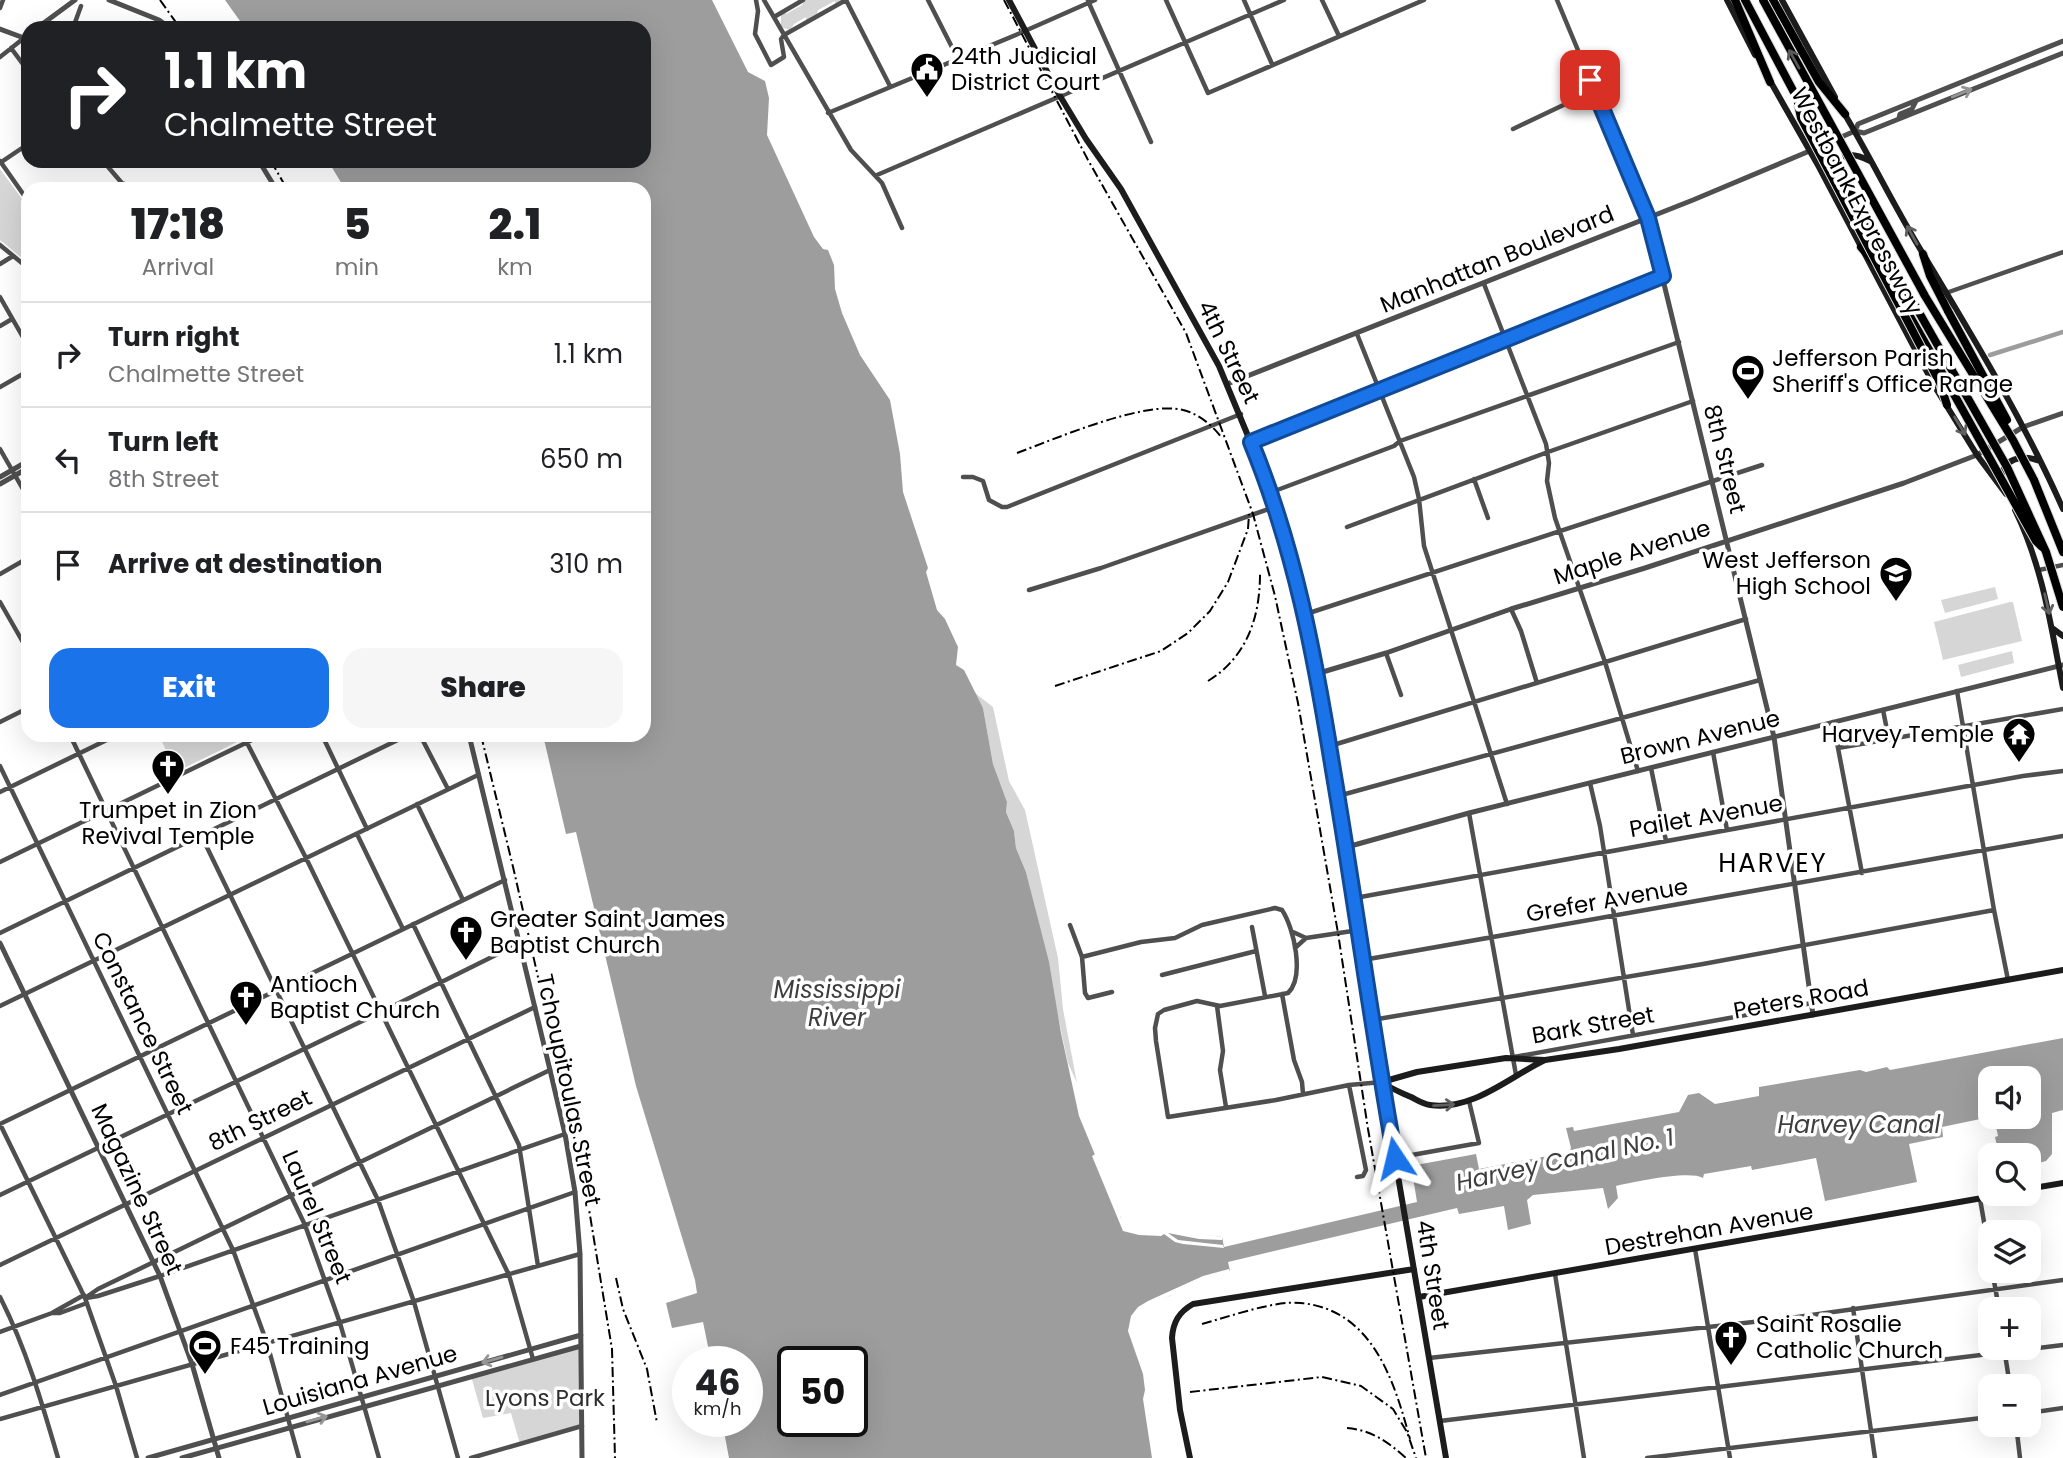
<!DOCTYPE html>
<html lang="en">
<head>
<meta charset="utf-8">
<style>
	body { margin:0; font-family:Poppins,sans-serif; background:#f6f6f6; color:#202124; height:100vh; display:flex; flex-direction:column; font-size:26px; white-space:nowrap }
	* { box-sizing:border-box; margin:0 }
	p { font-size:23px; color:#757577 }
	.icon { flex:none; width:38px; height:38px; fill:none; stroke:currentColor; stroke-width:2; stroke-linecap:round; stroke-linejoin:round }
	.map { position:relative; flex:1; overflow:hidden }
	.panel { position:absolute; left:21px; top:182px; width:630px; height:560px; display:flex; flex-direction:column; background:#fff; border-radius:21px; box-shadow:0 7px 28px #0002 }
	.panel>* { flex:none }
	.banner { position:absolute; left:21px; top:21px; width:630px; height:147px; border-radius:21px; box-shadow:0 7px 28px #0002; background:#202124; color:#fff; overflow:hidden }
	.buttons { position:absolute; left:1978px; top:1066px; display:grid; gap:14px }
	.buttons a { display:grid; place-items:center; width:63px; height:63px; border-radius:14px; background:#fff; box-shadow:0 7px 28px #0002; font-size:35px }
	.speed { position:absolute; left:672px; top:1346px; display:flex; gap:14px; font-size:35px; font-weight:700; text-align:center }
	.speed>* { display:grid; place-content:center; width:91px; height:91px; border-radius:50%; background:#fff; box-shadow:0 7px 28px #0002; line-height:1 }
	.speed small { font-size:18px; font-weight:400 }
	.speed .limit { border:4px solid #111; border-radius:10px; background:#fff; color:#111 }
	.pin { position:absolute; display:grid; place-items:center; width:60px; height:60px; color:#fff; margin:-30px; border-radius:14px; box-shadow:0 4px 10px #0006 }
	.me { position:absolute; width:77px; margin:-38px; rotate:350deg; stroke-linejoin:round; filter:drop-shadow(0 0 5px #0008) }
	.turn { display:flex; align-items:center; gap:24px; height:147px; padding:0 28px; font-size:32px }
	.turn .icon { width:91px; height:91px; stroke-width:2.5 }
	.turn b { display:block; font-size:49px; line-height:60px }
	.eta { display:flex; justify-content:space-evenly; align-items:center; height:119px; text-align:center }
	.eta b { font-size:42px; font-weight:800; line-height:49px }
	.action { display:flex; gap:14px; margin-top:auto; padding:14px 28px }
	.action a { flex:1; height:80px; border-radius:21px; background:#1a73e8; color:#fff; font-size:28px; font-weight:800; line-height:80px; text-align:center }
	.action a+a { background:#f6f6f6; color:#202124 }
	ul { padding:0; list-style:none }
	li { display:flex; align-items:center; gap:21px; height:105px; padding:0 28px; border-top:2px solid #e0e0e0 }
	li div { flex:1 }
	li b { display:block; font-size:26px }
	li em { font-style:normal }
	.map>svg:first-child { display:block }
	.green { fill:#d6d6d6 }
	.water { fill:#9d9d9d; fill-rule:evenodd }
	.pier { fill:#fff }
	.lines { fill:none; stroke-linecap:round; stroke-linejoin:round }
	.canal { stroke:#9d9d9d; stroke-width:4.5 }
	.motorway-casing { stroke:#dbdbdb; stroke-width:10 }
	.minor { stroke:#4f4f4f; stroke-width:4.5 }
	.tertiary { stroke:#4f4f4f; stroke-width:5 }
	.secondary { stroke:#1c1c1c; stroke-width:6 }
	.motorway { stroke:#000; stroke-width:8 }
	.rail { stroke:#000; stroke-width:2; stroke-dasharray:10 3.5 2 3.5; stroke-linecap:butt }
	.motorway-bridge-casing { stroke:#dbdbdb; stroke-width:10; stroke-linecap:butt }
	.motorway-bridge { stroke:#000; stroke-width:8 }
	.oneway { stroke:#595959 }
	.oneway2 { stroke:#959595 }
	.oneway3 { stroke:#606060 }
	.route-casing { stroke:#114b97; stroke-width:18 }
	.route { stroke:#1a73e8; stroke-width:12 }
	.labels { text-anchor:middle; stroke-width:7; stroke-linejoin:round; paint-order:stroke }
	.poi-label { font-size:23px; fill:#000; stroke:#fff; text-anchor:start }
	.street-label { font-size:23px; fill:#000; stroke:#fff }
	.park-label { font-size:23px; fill:#2d2d2d; stroke:#fff }
	.water-label { font-size:24px; font-style:italic; fill:#3e3e3e; stroke:#fff }
	.quarter-label { font-size:26px; letter-spacing:2px; fill:#000; stroke:#fff }
</style>
</head>
<body>
<div class="map">
<svg width="2063" height="1458" viewBox="0 0 2063 1458">
	<rect width="100%" height="100%" fill="#fff"/>
	<path class="green" d="M805,0H842L835,4V1L818,10L817,15L806,21V17L794,24L790,30L781,27V15L786,11V14L802,5Z
		M0,169L28,207V263L0,240Z
		M1995,587L1998,599L1945,613L1941,600Z
		M2010,602H2013L2022,641L1943,660L1934,622Z
		M2012,651L2014,663L1961,677L1958,665Z
		M975,693L993,707L1009,781L1025,810L1058,958L1063,1009L1077,1083L1068,1063L1035,908L1026,872L1016,848L1014,831L1006,812L1007,802L993,764L983,708Z
		M159,735H238L241,740L176,772Z
		M581,1346L582,1426L520,1444L511,1413L483,1418L471,1376Z"/>
	<path class="water" d="M225,0H712L748,72L765,81L769,98L767,135L814,237L823,249L828,250L834,265L835,289L842,313L860,355L890,400L900,454L903,492L928,568L926,572L937,610L945,619L958,647L956,665L964,670L983,708L993,764L1007,802L1006,812L1014,831L1016,848L1026,872L1049,962L1061,1033L1079,1116L1126,1230L1164,1234L1169,1231L1222,1237L1224,1247L1417,1202L1412,1171L1416,1165L1476,1154L1479,1169L1569,1152L1571,1148L1566,1128L1573,1127L1574,1131L1679,1112L1688,1095L1699,1093L1715,1104L1759,1096V1087L1860,1070L1866,1072L1887,1067L1890,1070L2063,1038V1110L2052,1113V1154L2046,1161L2028,1166V1155H1990V1166L1985,1167L1981,1151L1997,1146L1995,1137L1998,1136L1994,1117L2028,1116V1078H1990V1117L1942,1127L1943,1137L1909,1144L1917,1182L1825,1201L1816,1158L1752,1170L1751,1166L1704,1174L1703,1178C1689,1170 1635,1182 1616,1186L1618,1198L1608,1209L1603,1188L1533,1195L1527,1200L1531,1224L1508,1230L1504,1206L1459,1214L1457,1208L1228,1262L1230,1271L1204,1278L1138,1313L1132,1334L1143,1367L1156,1458H729L722,1421H747V1362L711,1361L703,1322L672,1328L666,1303L697,1293L695,1280L636,1086L576,832L566,834L543,735H644V189H345L328,161H644V28H245ZM793,1362H852V1421H793Z"/>
	<path class="pier" d="M1097,1153L1112,1187L1121,1218L1128,1227L1163,1232L1168,1229L1222,1237V1240L1199,1239L1168,1233L1178,1240L1223,1245L1224,1248L1183,1244L1175,1242L1164,1234L1161,1236L1139,1235L1123,1231L1092,1156Z
		M1229,1269L1231,1275L1205,1282L1170,1296L1141,1315L1136,1334L1147,1367L1150,1390L1157,1458H1152L1143,1399L1145,1390L1143,1374L1128,1331L1131,1316L1138,1307L1148,1301L1203,1276Z"/>
	<g class="lines">
		<path class="canal" d="M1990,355L2063,332"/>
		<defs>
			<path id="motorway" d="M1735,0L1770,82
				M1745,0L1797,98
				M1773,0L1819,82L1845,114
				M1861,247L1875,263
				M1923,254L1930,276L1948,311
				M1899,297L1932,355
				M2034,480L2063,552"/>
		</defs>
		<use href="#motorway" class="motorway-casing"/>
		<path class="minor" d="M756,0L758,11L755,34L771,65L784,57L781,39L784,35
			M764,0L851,150L882,183L902,228
			M846,0L890,86
			M928,0L958,59
			M1166,0L1208,93L1424,0
			M1244,0L1272,64
			M1322,0L1339,36
			M1557,0L1648,218
			M1088,1L1151,142
			M0,8L3,0
			M774,17L803,0
			M73,28L81,6
			M784,35L846,0
			M11,48L28,71
			M0,57L24,38L28,40
			M828,113L1018,34L1095,0
			M1513,129L1595,90
			M0,161L28,201
			M103,161L127,189
			M0,163L28,144
			M877,175L1284,0
			M117,189L124,184
			M0,245L28,268
			M0,264L13,256
			M1484,284L1546,444L1549,463L1547,481L1555,518L1605,662L1638,771
			M1946,293L2063,252
			M0,297L28,346
			M0,326L12,319
			M1357,334L1414,477L1419,499L1424,546L1507,804
			M0,387L28,371
			M1251,442L1663,276
			M0,449L28,498
			M963,477H973L983,481L989,500L1002,507H1007L1241,414
			M1474,479L1488,518
			M1272,492L1394,446L1400,441L1679,342
			M1347,527L1548,452L1693,401
			M2039,570L2063,565
			M0,574L28,558
			M1029,590L1101,568L1277,506
			M0,602L28,651
			M1511,609L1521,631L1537,683
			M1306,614L1762,465
			M1386,653L1401,695
			M1957,691L1994,910L2008,980
			M1883,710L1889,740
			M0,722L28,708
			M1833,722L1862,873
			M70,735L305,1225L340,1323L379,1458
			M243,735L306,858L509,1275L533,1359
			M322,735L367,829
			M420,735L448,789
			M1330,746L1746,619
			M1838,748L2063,709
			M1713,752L1727,830
			M0,766L233,1250L267,1343L299,1458
			M1651,768L1666,841
			M1590,783L1600,826L1633,1035
			M0,792L117,735
			M1338,796L1760,680
			M417,804L463,900
			M1469,813L1516,1075
			M357,834L403,929
			M201,835L378,1200L414,1302L458,1458
			M0,862L262,735
			M1355,898L2023,776L2063,771
			M413,924L519,1145L538,1266
			M1070,925L1082,957L1085,993L1088,998L1112,992
			M1252,927L1265,996
			M1293,932L1306,938L1295,948
			M0,933L408,735
			M1306,938L1359,930
			M1082,957L1141,942L1175,938L1202,925L1275,908L1282,910C1294,928 1305,977 1288,993L1220,1006L1197,1001L1164,1010L1158,1014L1155,1028L1156,1041L1168,1117L1276,1100L1349,1085L1382,1082
			M1363,960L2063,836
			M1162,975L1256,951
			M1282,994L1294,1060L1302,1082L1303,1094
			M0,1006L478,775
			M1217,1006L1223,1051L1220,1070L1226,1107
			M1372,1020L1703,964L1994,910
			M1514,1057L1812,1003
			M1349,1085L1366,1170L1363,1176L1357,1177
			M0,1124L505,880
			M0,1124L85,1298L116,1386L137,1458
			M1395,1158L1479,1143L1469,1101
			M0,1195L381,1012L520,943
			M1980,1199L1990,1256
			M1695,1249L1730,1458
			M0,1265L535,1007
			M1992,1270L1999,1309
			M1555,1274L1584,1458
			M0,1297C26,1348 42,1403 58,1458
			M85,1298L98,1289L550,1070
			M86,1298L98,1296L160,1276L565,1134
			M1853,1308L1875,1458
			M52,1313H60L87,1303
			M0,1332L52,1313L84,1295
			M2004,1348L2010,1386
			M1429,1358L1790,1318L2063,1280
			M0,1395L575,1192
			M2028,1413L2063,1408
			M0,1419L580,1254
			M1440,1421L2063,1345
			M2016,1424L2020,1458
			M471,1458L582,1426
			M1647,1458L1990,1417"/>
		<path class="tertiary" d="M109,0L159,20L170,28
			M37,28L75,0
			M0,29L24,38L28,35
			M1899,118L1900,114L1912,109L1916,101
			M1855,131L1858,124L2063,41
			M1821,146L1855,131L1864,133L2063,53
			M259,161L276,189
			M1648,218L1774,737L1813,1015
			M1227,384L1693,200L1812,150
			M0,477L28,461
			M0,484L28,468
			M1316,674L1386,653L1511,609L1645,568L1904,483L1977,455L2023,427L2063,413
			M469,735L550,1070L565,1134L575,1192L580,1254L582,1458
			M1347,847L1469,813L2063,665
			M0,943L160,1276L192,1364L219,1458
			M148,1458L581,1335
			M182,1458L581,1346"/>
		<path class="secondary" d="M1009,0L1060,96L1086,139L1121,189L1219,366L1277,506L1302,598L1330,746L1355,898L1382,1082L1446,1458
			M1727,0L1755,55
			M1782,0L1835,97
			M1769,79L1819,167L1935,387L1977,455L2006,494
			M1844,113C1872,160 1896,210 1925,257C1974,339 2024,421 2063,509
			M1834,165C1844,151 1856,154 1870,161
			M2001,480C2002,458 2022,454 2040,461
			M2015,510C2043,567 2051,627 2063,688
			M2052,628L2063,636
			M1545,1060C1509,1077 1473,1111 1430,1105C1423,1104 1417,1100 1411,1097C1400,1092 1391,1089 1382,1082L1417,1072L1506,1058L1545,1060L1619,1049L2063,970
			M2028,1189L2063,1183
			M1419,1297L2005,1194
			M1190,1458L1180,1410L1172,1338C1173,1322 1179,1312 1193,1304L1414,1269"/>
		<use href="#motorway" class="motorway"/>
		<path class="rail" d="M160,0L180,28
			M1004,0L1088,160L1186,333L1253,514L1275,596L1298,703L1338,933L1368,1129L1426,1458
			M271,161L287,189
			M1017,453C1055,439 1145,400 1183,410C1199,414 1212,425 1222,438
			M1208,681C1247,657 1260,617 1260,574
			M1055,686L1161,651L1188,633L1210,611L1228,582L1248,529L1249,514
			M481,735L514,871L585,1185L612,1349L615,1458
			M616,1278L623,1309L647,1369L657,1423
			M1202,1324C1228,1317 1275,1300 1301,1303C1373,1310 1394,1381 1410,1439
			M1190,1392L1322,1377L1361,1386L1393,1409L1407,1432L1416,1458
			M1347,1428C1372,1430 1388,1442 1406,1458"/>
		<defs>
			<path id="motorway-bridge" d="M1763,0L1925,296L2013,440L2034,480
				M1797,98L2007,467L2046,552L2063,607
				M1798,104L1801,118L1940,383L1947,405
				M1948,311L2007,420
				M1932,355L2036,541L2042,547"/>
		</defs>
		<use href="#motorway-bridge" class="motorway-bridge-casing"/>
		<use href="#motorway-bridge" class="motorway-bridge"/>
	</g>
	<defs><path id="oneway-shaft" d="M-6 0H5M1.5-3L5.5 0L1.5 3" fill="none" stroke-width="1.6" stroke-linecap="round" stroke-linejoin="round" transform="scale(1.75)"/></defs>
	<use class="oneway" href="#oneway-shaft" transform="translate(1794 59) rotate(-119)"/>
	<g class="oneway2">
		<use href="#oneway-shaft" transform="translate(1962 93) rotate(-22)"/>
		<use href="#oneway-shaft" transform="translate(492 1360) rotate(164)"/>
		<use href="#oneway-shaft" transform="translate(317 1419) rotate(-16)"/>
	</g>
	<g class="oneway3">
		<use href="#oneway-shaft" transform="translate(1912 235) rotate(-119)"/>
		<use href="#oneway-shaft" transform="translate(1960 426) rotate(59)"/>
		<use href="#oneway-shaft" transform="translate(2047 604) rotate(77)"/>
		<use href="#oneway-shaft" transform="translate(1444 1105) rotate(-3)"/>
	</g>
	<g class="lines">
		<defs>
			<path id="route" d="M1395,1158C1372,1029 1355,899 1333,770C1315,657 1295,549 1251,442L1663,276L1648,218L1590,80"/>
		</defs>
		<use href="#route" class="route-casing"/>
		<use href="#route" class="route"/>
	</g>
	<defs>
		<symbol id="civic-pin" viewBox="-11 -11 22 30"><path d="M0 17L-7.5 6A9.5 9.5 0 1 1 7.5 6Z" fill="#000" stroke="#fff"/><path d="M-.6-6.5H3V-4.5H.6V-3L4-1V1h2V6H-6V1h2V-1L-.6-3ZM-1.2 2.5V6h2.4V2.5Z" fill="#fff"/></symbol>
		<symbol id="stadium-pin" viewBox="-11 -11 22 30"><path d="M0 17L-7.5 6A9.5 9.5 0 1 1 7.5 6Z" fill="#000" stroke="#fff"/><path d="M0-5a6.5 5 0 1 0 0 10a6.5 5 0 1 0 0-10ZM-3.5-1.8h7v3.6h-7Z" fill="#fff"/></symbol>
		<symbol id="school-pin" viewBox="-11 -11 22 30"><path d="M0 17L-7.5 6A9.5 9.5 0 1 1 7.5 6Z" fill="#000" stroke="#fff"/><path d="M0-5L7-2L0 1L-7-2ZM-4 1L0 2.5L4 1V4Q0 6-4 4Z" fill="#fff"/></symbol>
		<symbol id="temple-pin" viewBox="-11 -11 22 30"><path d="M0 17L-7.5 6A9.5 9.5 0 1 1 7.5 6Z" fill="#000" stroke="#fff"/><path d="M0-6L5-2H3V0L6.5 2.5H4V6H1.5V3h-3V6H-4V2.5H-6.5L-3 0V-2H-5Z" fill="#fff"/></symbol>
		<symbol id="church-pin" viewBox="-11 -11 22 30"><path d="M0 17L-7.5 6A9.5 9.5 0 1 1 7.5 6Z" fill="#000" stroke="#fff"/><path d="M-1.2-6h2.4v3.5h3.3v2.4h-3.3V6h-2.4V-.1h-3.3v-2.4h3.3Z" fill="#fff"/></symbol>
	</defs>
	<g fill-rule="evenodd">
		<use href="#civic-pin" x="908" y="50" width="38" height="52"/>
		<use href="#stadium-pin" x="1729" y="352" width="38" height="52"/>
		<use href="#school-pin" x="1877" y="554" width="38" height="52"/>
		<use href="#temple-pin" x="2000" y="715" width="38" height="52"/>
		<use href="#church-pin" x="149" y="747" width="38" height="52"/>
		<use href="#church-pin" x="447" y="913" width="38" height="52"/>
		<use href="#church-pin" x="227" y="978" width="38" height="52"/>
		<use href="#church-pin" x="1712" y="1318" width="38" height="52"/>
		<use href="#stadium-pin" x="186" y="1327" width="38" height="52"/>
	</g>
	<g class="labels">
		<g class="poi-label">
			<text x="951" y="64">24th Judicial<tspan x="951" dy="26">District Court</tspan></text>
			<text x="1772" y="366">Jefferson Parish<tspan x="1772" dy="26">Sheriff's Office Range</tspan></text>
			<text x="1871" y="568" text-anchor="end">West Jefferson<tspan x="1871" dy="26">High School</tspan></text>
			<text x="1994" y="742" text-anchor="end">Harvey Temple</text>
			<text x="168" y="818" text-anchor="middle">Trumpet in Zion<tspan x="168" dy="26">Revival Temple</tspan></text>
			<text x="490" y="927">Greater Saint James<tspan x="490" dy="26">Baptist Church</tspan></text>
			<text x="270" y="992">Antioch<tspan x="270" dy="26">Baptist Church</tspan></text>
			<text x="1756" y="1332">Saint Rosalie<tspan x="1756" dy="26">Catholic Church</tspan></text>
			<text x="230" y="1354">F45 Training</text>
		</g>
		<g class="street-label">
			<text transform="translate(1857 201) rotate(62)" y="8">Westbank Expressway</text>
			<text transform="translate(1497 259) rotate(-22)" y="8">Manhattan Boulevard</text>
			<text transform="translate(1229 352) rotate(64)" y="8">4th Street</text>
			<text transform="translate(1725 459) rotate(76)" y="8">8th Street</text>
			<text transform="translate(1632 552) rotate(-18)" y="8">Maple Avenue</text>
			<text transform="translate(1700 737) rotate(-14)" y="8">Brown Avenue</text>
			<text transform="translate(1706 816) rotate(-10)" y="8">Pailet Avenue</text>
			<text transform="translate(1607 900) rotate(-10)" y="8">Grefer Avenue</text>
			<text transform="translate(1801 999) rotate(-10)" y="8">Peters Road</text>
			<text transform="translate(143 1023) rotate(64)" y="8">Constance Street</text>
			<text transform="translate(1593 1025) rotate(-10)" y="8">Bark Street</text>
			<text transform="translate(569 1090) rotate(78)" y="8">Tchoupitoulas Street</text>
			<text transform="translate(260 1120) rotate(-26)" y="8">8th Street</text>
			<text transform="translate(137 1189) rotate(65)" y="8">Magazine Street</text>
			<text transform="translate(317 1217) rotate(67)" y="8">Laurel Street</text>
			<text transform="translate(1709 1229) rotate(-10)" y="8">Destrehan Avenue</text>
			<text transform="translate(1433 1275) rotate(81)" y="8">4th Street</text>
			<text transform="translate(360 1380) rotate(-16)" y="8">Louisiana Avenue</text>
		</g>
		<g class="park-label">
			<text x="545" y="1406">Lyons Park</text>
		</g>
		<g class="water-label">
			<text x="837" y="998">Mississippi<tspan x="837" dy="28">River</tspan></text>
			<text x="1859" y="1133">Harvey Canal</text>
			<text transform="translate(1565 1160) rotate(-12)" y="8">Harvey Canal No. 1</text>
		</g>
		<g class="quarter-label">
			<text x="1773" y="872">HARVEY</text>
		</g>
	</g>
</svg>
<div class="buttons">
<a><svg class="icon" aria-label="sound" viewBox="0 0 24 24"><path d="M4 9h4l5-4v14l-5-4H4zM17 9q2 3 0 6"/></svg></a>
<a><svg class="icon" aria-label="search" viewBox="0 0 24 24"><circle cx="10" cy="10" r="6"/><path d="M15 15l6 6"/></svg></a>
<a><svg class="icon" aria-label="layers" viewBox="0 0 24 24"><path d="M12 4l9 5-9 5-9-5zM3 14l9 5 9-5"/></svg></a>
<a>+</a>
<a>−</a>
</div>
<div class="speed"><div>46<small>km/h</small></div><div class="limit">50</div></div>
<div class="pin" style="left:1590px;top:80px;background:#d93025"><svg class="icon" aria-label="arrive" viewBox="0 0 24 24"><path d="M6 21V4h12l-3 4 3 4H6"/></svg></div>
<svg class="me" style="left:1395px;top:1158px" viewBox="-20 -20 40 40"><path d="M0-17L14 15 0 8-14 15z" fill="#1a73e8" stroke="#fff" stroke-width="4"/></svg>
<div class="banner">
<div class="turn"><svg class="icon" aria-label="right" viewBox="0 0 24 24"><path d="M7 20v-9h11M14 6l5 5-5 5"/></svg><div><b>1.1 km</b>Chalmette Street</div></div>
</div>
<section class="panel">
<div class="eta">
<div><b>17:18</b><p>Arrival</p></div>
<div><b>5</b><p>min</p></div>
<div><b>2.1</b><p>km</p></div>
</div>
<ul>
<li><svg class="icon" aria-label="right" viewBox="0 0 24 24"><path d="M7 20v-9h11M14 6l5 5-5 5"/></svg><div><b>Turn right</b><p>Chalmette Street</p></div><em>1.1 km</em></li>
<li><svg class="icon" aria-label="left" viewBox="0 0 24 24"><path d="M17 20v-9H6M10 6l-5 5 5 5"/></svg><div><b>Turn left</b><p>8th Street</p></div><em>650 m</em></li>
<li><svg class="icon" aria-label="arrive" viewBox="0 0 24 24"><path d="M6 21V4h12l-3 4 3 4H6"/></svg><div><b>Arrive at destination</b></div><em>310 m</em></li>
</ul>
<div class="action"><a>Exit</a><a>Share</a></div>
</section>
</div>
</body>
</html>
